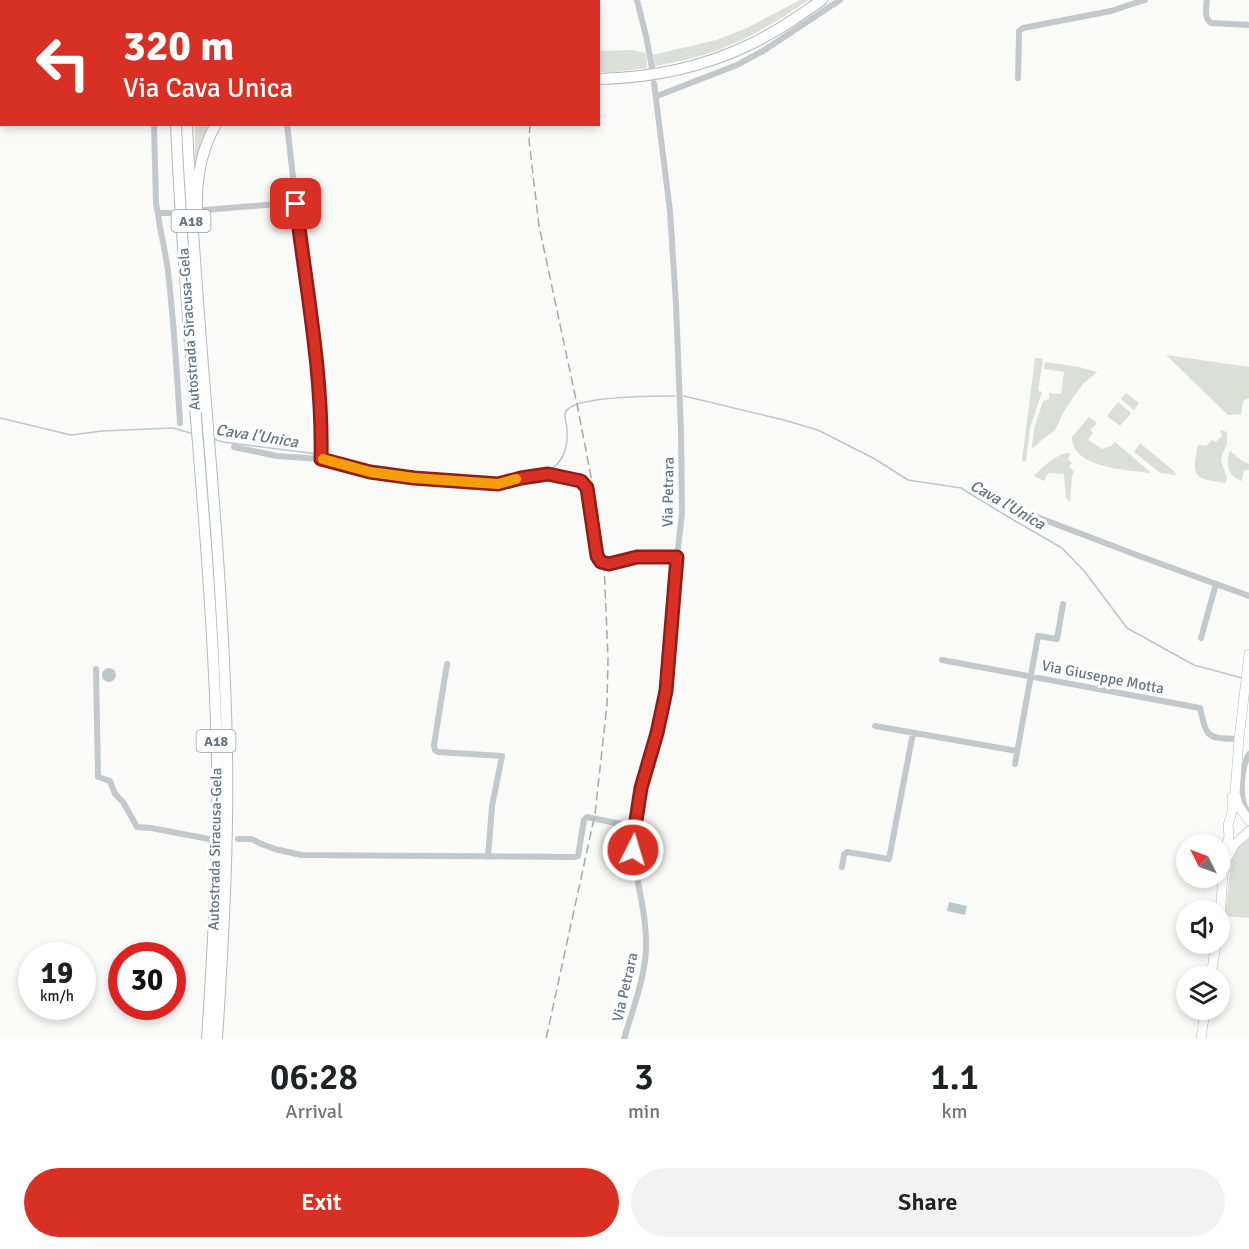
<!DOCTYPE html>
<html lang="en">
<head>
<meta charset="utf-8">
<style>
	body { margin:0; font-family:Signika,sans-serif; background:#f2f2f2; color:#202124; height:100vh; display:flex; flex-direction:column; font-size:22px; white-space:nowrap }
	* { box-sizing:border-box; margin:0 }
	p { font-size:20px; color:#757577 }
	.icon { flex:none; width:33px; height:33px; fill:none; stroke:currentColor; stroke-width:2; stroke-linecap:round; stroke-linejoin:round }
	.map { position:relative; height:1039px; overflow:hidden }
	.sheet { display:flex; flex-direction:column; background:#fff; flex:1 }
	.sheet>* { flex:none }
	.top-card { position:absolute; left:0px; top:0px; width:600px; height:126px; box-shadow:0 3px 9px #0003; background:#d93025; color:#fff; overflow:hidden }
	.needle { width:39px; rotate:312deg }
	.buttons { position:absolute; left:1176px; top:834px; display:grid; gap:12px }
	.buttons a { display:grid; place-items:center; width:54px; height:54px; border-radius:50%; background:#fff; box-shadow:0 3px 9px #0003; font-size:30px }
	.speed { position:absolute; left:18px; top:942px; display:flex; gap:12px; font-size:30px; font-weight:700; text-align:center }
	.speed>* { display:grid; place-content:center; width:78px; height:78px; border-radius:50%; background:#fff; box-shadow:0 3px 9px #0003; line-height:1 }
	.speed small { font-size:15px; font-weight:400 }
	.speed .limit { border:9px solid #d22; background:#fff; color:#111 }
	.pin { position:absolute; display:grid; place-items:center; width:51px; height:51px; color:#fff; margin:-26px; border-radius:12px; box-shadow:0 3px 9px #0006 }
	.me { position:absolute; width:66px; margin:-33px; rotate:5deg; stroke-linejoin:round; filter:drop-shadow(0 0 4px #0008) }
	.turn { display:flex; align-items:center; gap:21px; height:126px; padding:0 24px; font-size:27px }
	.turn .icon { width:78px; height:78px; stroke-width:2.5 }
	.turn b { display:block; font-size:42px; line-height:51px }
	.eta { display:flex; justify-content:space-evenly; align-items:center; height:102px; text-align:center }
	.eta b { font-size:36px; font-weight:600; line-height:42px }
	.primary-button { display:flex; gap:12px; margin-top:auto; padding:12px 24px }
	.primary-button a { flex:1; height:69px; border-radius:36px; background:#d93025; color:#fff; font-size:24px; font-weight:600; line-height:69px; text-align:center }
	.primary-button a+a { background:#f2f2f2; color:#202124 }
	.map>svg:first-child { display:block }
	.green { fill:#dadfd7 }
	.water { fill:#bbc7cb }
	.lines { fill:none; stroke-linecap:round; stroke-linejoin:round }
	.stream { stroke:#bbc7cb; stroke-width:1.5 }
	.primary-casing { stroke:#b5babe; stroke-width:10 }
	.highway-casing { stroke:#b4b9bd; stroke-width:12 }
	.street { stroke:#c3c8cc; stroke-width:6 }
	.primary { stroke:#fff; stroke-width:9 }
	.highway { stroke:#fff; stroke-width:10 }
	.rail { stroke:#a2aab0; stroke-width:1.5; stroke-dasharray:9 4.5; stroke-linecap:butt }
	.route-casing { stroke:#8d1f18; stroke-width:15 }
	.route { stroke:#d93025; stroke-width:10 }
	.slow { stroke:#f59e0b; stroke-width:10 }
	.labels { text-anchor:middle; stroke-width:6; stroke-linejoin:round; paint-order:stroke }
	.shield { fill:#fff; stroke:#939fa8; stroke-width:1.5 }
	.shield-label { font-size:14px; font-weight:bold; fill:#657683 }
	.street-label { font-size:15px; fill:#657683; stroke:#fff }
	.water-label { font-size:16px; font-style:italic; fill:#60757c; stroke:#fff }
</style>
</head>
<body>
<div class="map">
<svg width="1249" height="1039" viewBox="0 0 1249 1039">
	<rect width="100%" height="100%" fill="#fafaf8"/>
	<path class="green" d="M800,0H808C774,24 737,46 696,57C683,61 669,63 655,66L653,55L716,40L747,28Z
		M633,50L646,53L647,68L615,72H599V51Z
		M195,125H212L195,169Z
		M1166,355L1249,367V398L1243,401L1241,414L1228,415Z
		M1035,358L1043,359L1038,391L1042,392L1030,428L1026,461H1022Z
		M1045,362L1079,367L1097,372L1083,384L1072,399L1063,413L1055,430L1032,448L1034,429L1043,401L1049,399V393L1061,394L1064,372L1044,369Z
		M1126,393L1139,403L1134,410L1121,399Z
		M1118,402L1131,413L1120,426L1107,416Z
		M1089,417L1097,423L1090,430L1093,433L1088,440L1102,449L1111,446L1115,442L1149,471L1150,473C1128,470 1071,468 1072,437Z
		M1220,430L1227,432V444L1222,455L1221,460L1227,479L1225,483C1194,478 1191,478 1198,445L1206,446L1212,440L1216,442L1222,436Z
		M1140,443L1175,472L1176,475L1160,473L1134,452Z
		M1230,451L1241,460L1249,464V470H1244L1242,481C1228,477 1225,464 1230,451Z
		M1067,453L1071,454L1068,459L1072,463L1069,467L1074,471L1072,476L1070,502L1066,498L1064,474L1048,473L1044,481L1034,476C1044,466 1053,456 1067,453Z
		M1249,838V918L1225,916L1232,855L1238,845Z"/>
	<path class="water" d="M102 675a7 7 0 1 1 14 0a7 7 0 1 1-14 0Z
		M949,902L967,906L965,915L947,911Z"/>
	<g class="lines">
		<path class="stream" d="M684,396L784,420L818,430L875,459L908,480L961,488L1010,518L1062,548L1085,572L1127,628L1194,665L1242,678
			M0,418L71,435L102,431L173,428L194,434
			M213,439L223,442L318,454
			M323,455L371,469L416,475L456,479
			M523,475C530,473 539,473 546,471C564,465 568,446 567,429C567,423 563,416 566,411C576,396 657,396 675,396"/>
		<defs>
			<path id="primary" d="M1249,654L1239,739L1235,793L1238,805L1249,821
				M1228,857L1234,845L1249,831
				M1220,914L1225,851L1229,836L1228,825L1232,812V797
				M1211,976L1216,944
				M1201,1039L1205,1010"/>
			<path id="highway" d="M73,0L74,2
				M81,0L83,2
				M259,0L260,2
				M178,2V0
				M189,2V0
				M598,79C651,78 704,67 751,44C776,32 799,16 822,0
				M176,124C184,324 209,522 216,722C220,828 214,933 207,1039
				M187,124C195,321 220,516 226,712C230,821 224,930 217,1039
				M197,210C196,181 201,150 216,124"/>
		</defs>
		<use href="#primary" class="primary-casing"/>
		<use href="#highway" class="highway-casing"/>
		<path class="street" d="M58,0L59,2
			M637,0L646,36L652,68
			M1207,0C1206,8 1204,18 1211,23L1249,25
			M1018,78L1019,36V31L1023,28L1111,11L1145,0
			M657,96L737,65L763,51L840,0
			M154,124L156,204L158,213H170
			M287,124L296,204
			M204,210L290,203L296,204C306,289 323,373 321,459
			M158,213C160,233 166,252 168,272C174,322 177,373 180,423
			M234,447L277,456L321,459L370,472L414,479L498,484L521,478L548,474L581,481L585,484L587,488L597,556L601,562C613,568 626,559 638,557C651,556 664,557 677,557
			M1016,509L1142,557L1249,596
			M1201,638L1216,584
			M942,660L1200,708C1207,739 1207,738 1239,739
			M447,664L434,745L435,750L438,752L502,756L492,806L488,857
			M96,669L98,777L110,781L115,794L123,802L137,827L151,828L209,839
			M875,726L1017,751
			M1249,754C1241,768 1238,801 1249,813
			M1015,764L1038,636L1057,639L1063,604
			M238,839H252L259,843L275,849L301,855L575,857L578,856L584,820L587,817L635,827
			M842,867L844,855L847,852L889,859L913,733
			M624,1039C632,1012 645,977 646,949C647,920 639,890 634,861L633,850L635,827L641,788L657,733L666,691L677,557L682,513L681,431L676,304L670,211L654,83"/>
		<use href="#primary" class="primary"/>
		<use href="#highway" class="highway"/>
		<path class="rail" d="M543,2V0
			M530,124L529,140L539,226L578,409L597,508L604,564L608,658L607,705L595,814L546,1039"/>
	</g>
	<g class="lines">
		<defs>
			<path id="route" d="M296,204C306,289 323,373 321,459L370,472L414,478L498,484L521,478L548,474L581,481L587,488L597,556L601,562L609,564L637,557H677L666,691L657,733L641,788L635,827L633,850"/>
		</defs>
		<use href="#route" class="route-casing"/>
		<use href="#route" class="route"/>
		<path class="slow" d="M323,459L370,472L414,478L498,484L516,479"/>
	</g>
	<g class="labels">
		<g class="shield">
			<rect x="171.5" y="210" width="39" height="22" rx="4.5"/>
			<rect x="196.5" y="730" width="39" height="22" rx="4.5"/>
		</g>
		<g class="shield-label">
			<text x="191" y="226">A18</text>
			<text x="216" y="746">A18</text>
		</g>
		<g class="street-label">
			<text transform="translate(189 329) rotate(-94)" y="5">Autostrada Siracusa-Gela</text>
			<text transform="translate(668 492) rotate(-89)" y="5">Via Petrara</text>
			<text transform="translate(1103 677) rotate(11)" y="5">Via Giuseppe Motta</text>
			<text transform="translate(215 849) rotate(-89)" y="5">Autostrada Siracusa-Gela</text>
			<text transform="translate(625 987) rotate(-77)" y="5">Via Petrara</text>
		</g>
		<g class="water-label">
			<text transform="translate(257 435) rotate(9)" y="6">Cava l'Unica</text>
			<text transform="translate(1008 504) rotate(30)" y="6">Cava l'Unica</text>
		</g>
	</g>
</svg>
<div class="buttons">
<a><svg class="needle" viewBox="-14 -14 28 28"><path d="M0-13l5 13h-10z" fill="#e53935"/><path d="M0 13l5-13h-10z" fill="#757577"/></svg></a>
<a><svg class="icon" aria-label="sound" viewBox="0 0 24 24"><path d="M4 9h4l5-4v14l-5-4H4zM17 9q2 3 0 6"/></svg></a>
<a><svg class="icon" aria-label="layers" viewBox="0 0 24 24"><path d="M12 4l9 5-9 5-9-5zM3 14l9 5 9-5"/></svg></a>
</div>
<div class="speed"><div>19<small>km/h</small></div><div class="limit">30</div></div>
<div class="pin" style="left:296px;top:204px;background:#d93025"><svg class="icon" aria-label="arrive" viewBox="0 0 24 24"><path d="M6 21V4h12l-3 4 3 4H6"/></svg></div>
<svg class="me" style="left:633px;top:850px" viewBox="-20 -20 40 40"><circle r="17" fill="#d93025" stroke="#fff" stroke-width="3"/><path d="M0-11L8 9 0 5-8 9z" fill="#fff"/></svg>
<div class="top-card">
<div class="turn"><svg class="icon" aria-label="left" viewBox="0 0 24 24"><path d="M17 20v-9H6M10 6l-5 5 5 5"/></svg><div><b>320 m</b>Via Cava Unica</div></div>
</div>
</div>
<section class="sheet">
<div class="eta">
<div><b>06:28</b><p>Arrival</p></div>
<div><b>3</b><p>min</p></div>
<div><b>1.1</b><p>km</p></div>
</div>
<div class="primary-button"><a>Exit</a><a>Share</a></div>
</section>
</body>
</html>
